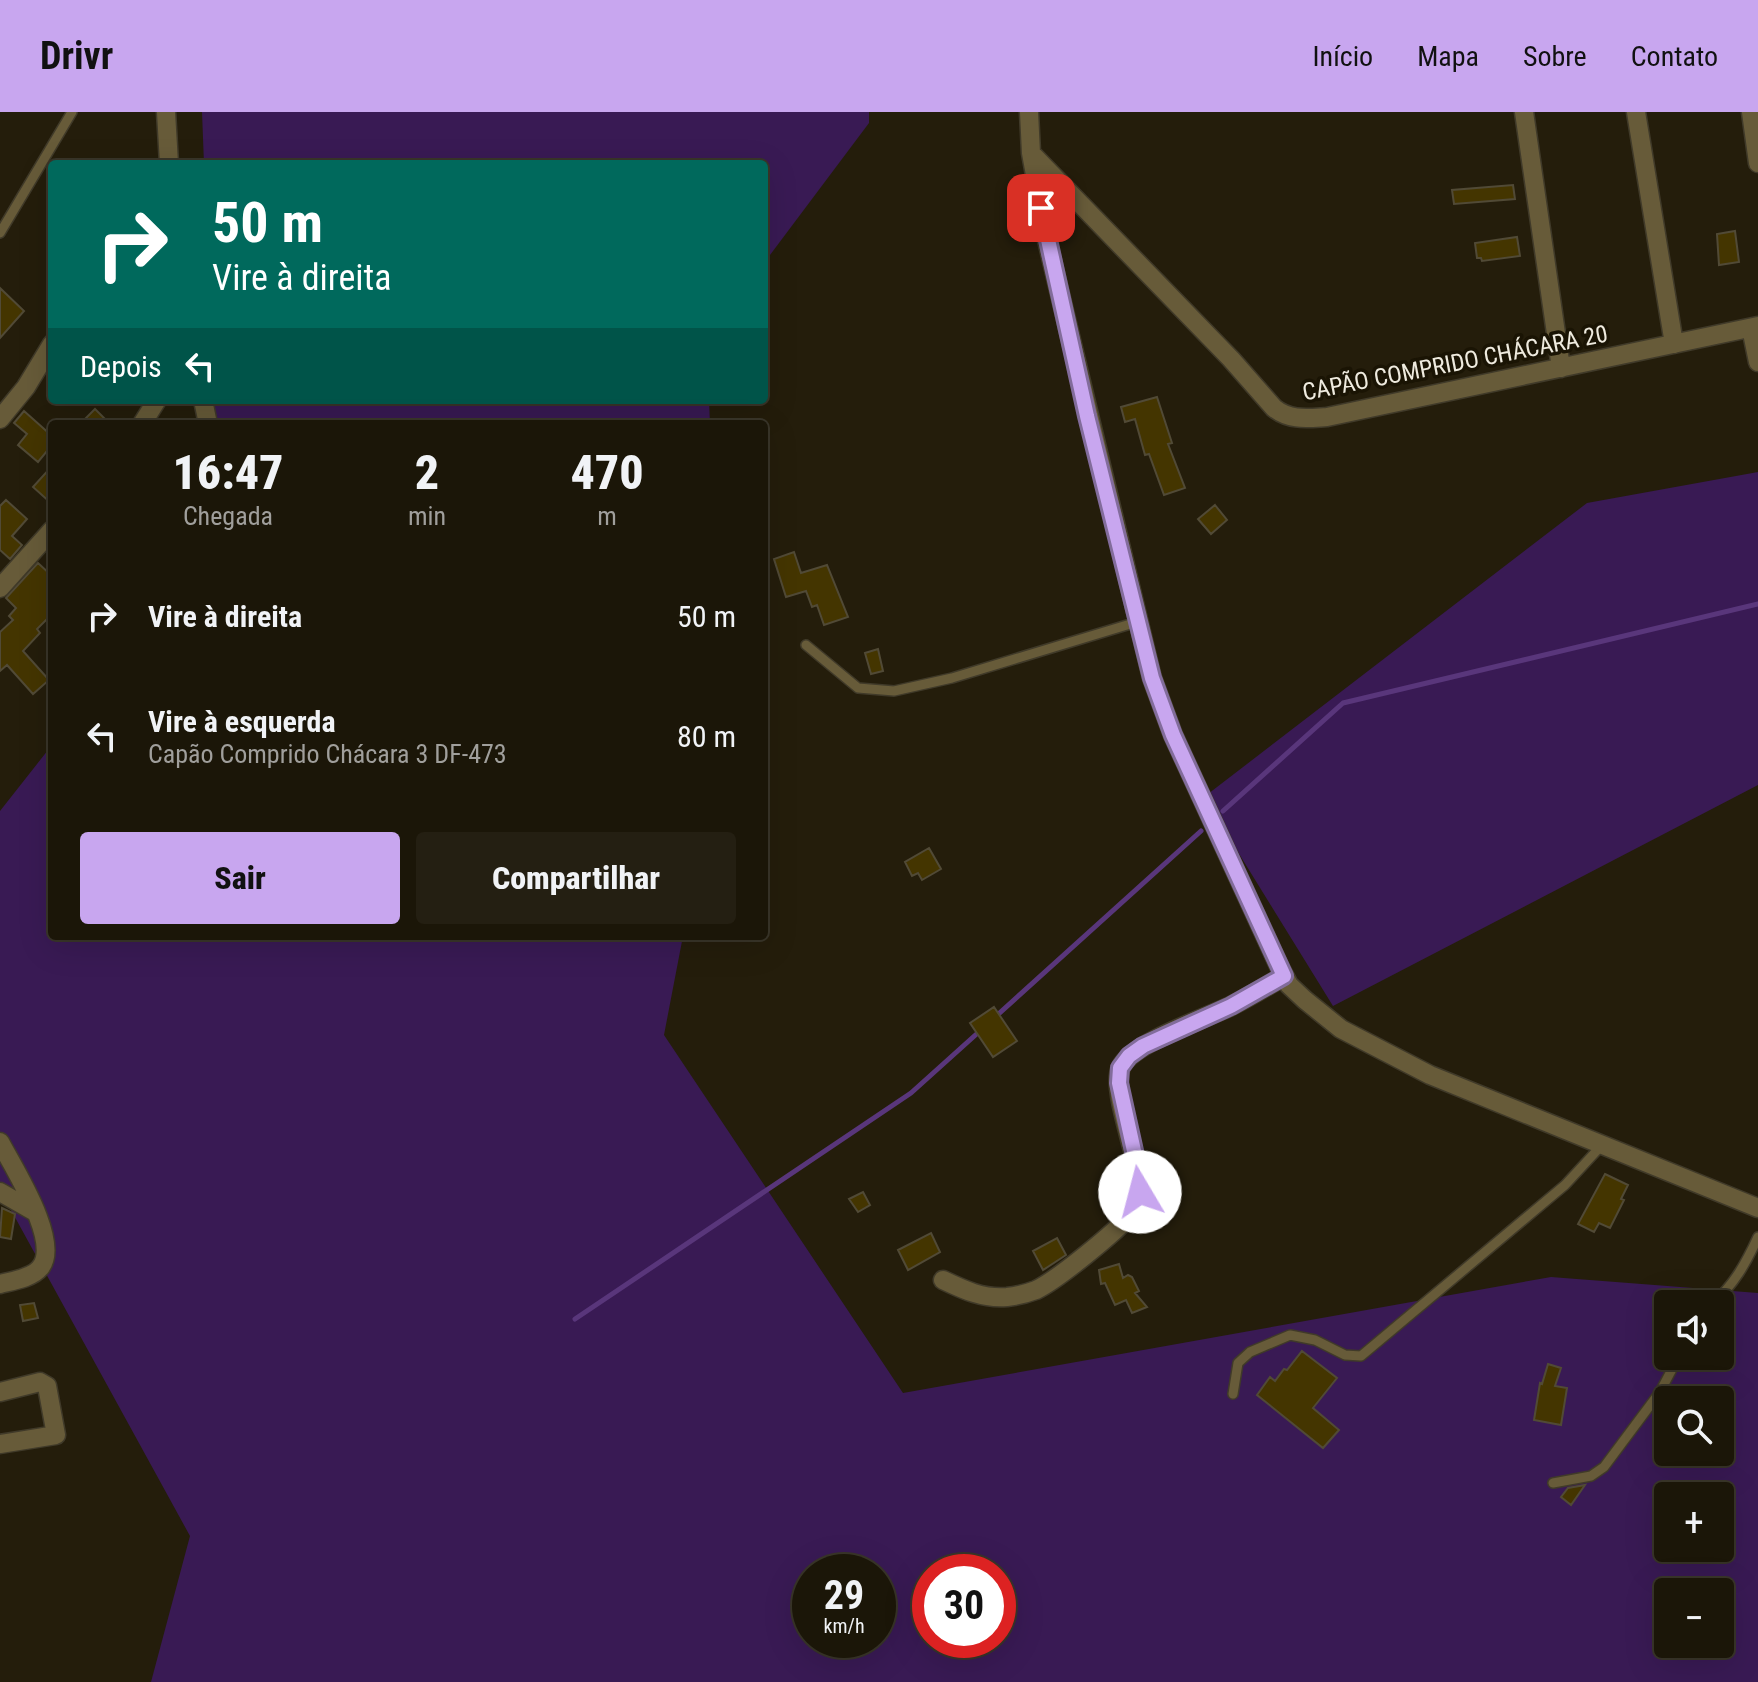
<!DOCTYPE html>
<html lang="pt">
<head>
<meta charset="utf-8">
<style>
	body { margin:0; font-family:"Roboto Condensed",sans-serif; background:#241f12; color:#f1f3f6; height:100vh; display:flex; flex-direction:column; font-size:30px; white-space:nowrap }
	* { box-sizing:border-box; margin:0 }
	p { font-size:26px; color:#a09f9c }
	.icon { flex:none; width:44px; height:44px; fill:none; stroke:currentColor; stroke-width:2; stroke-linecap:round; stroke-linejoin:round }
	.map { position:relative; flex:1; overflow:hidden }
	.side { position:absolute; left:48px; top:308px; width:720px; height:520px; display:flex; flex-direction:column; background:#1b1608; border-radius:8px; box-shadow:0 8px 32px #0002,0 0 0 2px #393529 }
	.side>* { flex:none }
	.guide { position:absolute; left:48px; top:48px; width:720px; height:244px; border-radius:8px; box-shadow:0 8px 32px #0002,0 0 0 2px #393529; background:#00695c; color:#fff; overflow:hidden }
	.buttons { position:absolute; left:1654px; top:1178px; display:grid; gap:16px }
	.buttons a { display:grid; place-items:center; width:80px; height:80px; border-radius:8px; background:#1b1608; box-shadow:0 8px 32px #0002,0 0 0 2px #393529; font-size:40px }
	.speed { position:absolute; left:792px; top:1442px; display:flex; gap:16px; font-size:40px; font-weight:700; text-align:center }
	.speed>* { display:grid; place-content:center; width:104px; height:104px; border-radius:50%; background:#1b1608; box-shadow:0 8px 32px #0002,0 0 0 2px #393529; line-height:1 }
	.speed small { font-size:20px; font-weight:400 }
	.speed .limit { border:12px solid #d22; background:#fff; color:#111 }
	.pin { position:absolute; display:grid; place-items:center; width:68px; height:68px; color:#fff; margin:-34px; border-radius:16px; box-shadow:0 4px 12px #0006 }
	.me { position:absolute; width:88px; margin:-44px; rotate:352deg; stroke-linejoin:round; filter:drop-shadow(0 0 6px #0008) }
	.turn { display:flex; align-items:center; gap:28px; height:168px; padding:0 32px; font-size:36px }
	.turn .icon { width:104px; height:104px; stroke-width:2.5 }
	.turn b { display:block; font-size:56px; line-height:68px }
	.then { display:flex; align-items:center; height:76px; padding:0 32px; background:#0003; gap:16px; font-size:30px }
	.eta { display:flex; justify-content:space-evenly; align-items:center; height:136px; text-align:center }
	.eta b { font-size:48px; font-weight:800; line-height:56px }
	.cta { display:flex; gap:16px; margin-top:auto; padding:16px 32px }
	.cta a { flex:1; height:92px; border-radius:8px; background:#c8a6ef; color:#111; font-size:32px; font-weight:800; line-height:92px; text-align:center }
	.cta a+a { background:#241f12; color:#f1f3f6 }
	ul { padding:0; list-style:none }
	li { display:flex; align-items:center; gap:24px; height:120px; padding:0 32px }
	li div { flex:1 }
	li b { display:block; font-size:30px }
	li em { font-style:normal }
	header { display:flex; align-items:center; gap:48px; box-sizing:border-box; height:112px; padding:0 40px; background:#c8a6ef; color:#111 }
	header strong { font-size:38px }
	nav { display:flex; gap:44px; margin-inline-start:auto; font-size:28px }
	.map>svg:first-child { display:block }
	.green { fill:#391a54; fill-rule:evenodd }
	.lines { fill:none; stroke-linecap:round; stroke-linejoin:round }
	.stream { stroke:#59367b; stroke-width:5 }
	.building { fill:#443500; stroke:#514a36; stroke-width:2 }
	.service-casing { stroke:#403a29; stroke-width:12 }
	.minor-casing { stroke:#403a29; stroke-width:21 }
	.service { stroke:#675b39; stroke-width:9 }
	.minor { stroke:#675b39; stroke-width:18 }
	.route-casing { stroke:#826c9b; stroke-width:20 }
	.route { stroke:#c8a6ef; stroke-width:14 }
	.labels { text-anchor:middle; stroke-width:7; stroke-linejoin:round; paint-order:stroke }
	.street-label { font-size:24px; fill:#efebdf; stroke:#1a1404 }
</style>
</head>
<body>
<header>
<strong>Drivr</strong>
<nav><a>Início</a><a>Mapa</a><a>Sobre</a><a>Contato</a></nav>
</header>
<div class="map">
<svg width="1758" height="1570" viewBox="0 0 1758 1570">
	<rect width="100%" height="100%" fill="#241d0b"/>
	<path class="green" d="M202,0H869V11L764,151V52H204Z
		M214,288H709L710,312H215Z
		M1758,360V673L1333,894L1204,685L1587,391Z
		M52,633V824H683L664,923L903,1281L1551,1165L1758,1181V1570H151L190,1424L0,1078V699ZM1668,1192H1720V1244H1668ZM1668,1288H1720V1340H1668ZM1668,1384H1720V1436H1668ZM810,1460H878V1528H810ZM930,1460H998V1528H930ZM1668,1480H1720V1532H1668Z"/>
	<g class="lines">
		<path class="stream" d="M1223,699L1343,591L1758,492
			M994,906L1201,719
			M575,1207L911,981L981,918"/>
	</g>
	<path class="building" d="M1513,73L1515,87L1454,92L1452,78Z
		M1735,119L1739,150L1719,153L1717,122Z
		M1517,125L1520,144L1482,149L1481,146H1477L1475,131Z
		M0,176L24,199L0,226Z
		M1157,285L1172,331L1168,332L1185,376L1164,383L1149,342L1145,343L1135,307L1125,310L1121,295Z
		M95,297L110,312H80Z
		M24,299L52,324V333L38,350L18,333L27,322L14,311Z
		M52,354V392L33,375Z
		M6,388L27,407L12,424L22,433L10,447L0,438V394Z
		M1215,393L1227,408L1211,422L1198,407Z
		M794,440L801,461L827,453L848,505L824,513L817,493L812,495L806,479L786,485L774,447Z
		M38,451L52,464V502L37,517L40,521L23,539L49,568L33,582L7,553L0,559V520L13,508L9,504L16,496L6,486Z
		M878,537L883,559L871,562L865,541Z
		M929,736L941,757L922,768L918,761L912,764L905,750Z
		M994,895L1017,929L993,945L970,911Z
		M1605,1062L1628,1073L1621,1087L1624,1088L1610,1116L1599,1111L1594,1120L1578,1112Z
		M863,1080L870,1093L858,1100L849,1087Z
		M2,1096L15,1102L11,1127L0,1125Z
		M931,1121L940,1140L908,1158L898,1138Z
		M1057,1126L1066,1143L1043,1158L1033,1139Z
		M1119,1152L1123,1166L1128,1163L1132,1165L1139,1179L1135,1181L1147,1195L1132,1201L1126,1188L1115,1193L1105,1171L1101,1172L1099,1158Z
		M34,1191L38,1206L23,1209L20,1193Z
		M1302,1239L1337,1266L1313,1296L1339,1318L1323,1336L1257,1283L1270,1265L1275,1269L1284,1257L1287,1258Z
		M1548,1252L1561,1256L1555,1274L1567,1276L1561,1313L1534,1308L1540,1271L1542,1272Z
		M1585,1373L1571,1393L1561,1385L1568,1376Z"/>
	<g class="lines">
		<defs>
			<path id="service" d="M0,121L72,0
				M806,533L858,576L894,579L952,566L1137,510
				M1712,1192C1734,1173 1746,1151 1758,1125
				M1233,1282L1238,1251L1250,1240L1290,1223L1315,1228L1345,1243L1361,1244L1565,1073L1602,1033
				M1553,1371L1591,1364L1604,1355L1660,1280L1679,1244"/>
			<path id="minor" d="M166,0L169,52
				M1029,0L1031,41L1046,124L1152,566L1173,623L1280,856L1289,873L1305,888L1341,917L1430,963L1758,1096
				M1524,0L1561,256
				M1636,0L1674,232
				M1751,0L1758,51
				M1031,41L1231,247L1274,296C1290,309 1308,306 1327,305L1758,214
				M1751,216L1758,250
				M203,288L208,312
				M0,307L26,275L52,232
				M142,312L157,288
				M0,476L52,418
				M0,1030C13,1055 62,1131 40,1156C32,1166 12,1169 0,1172
				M0,1080L35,1100
				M943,1168C964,1178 983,1187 1007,1185C1016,1184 1028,1181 1036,1178C1057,1168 1116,1120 1131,1102C1136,1095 1139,1088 1140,1080C1141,1048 1110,979 1121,955C1132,931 1206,906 1231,894C1249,885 1267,874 1284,864
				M0,1280L40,1270L47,1274L56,1323L0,1332"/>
		</defs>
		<use href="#service" class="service-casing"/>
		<use href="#minor" class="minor-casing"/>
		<use href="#service" class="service"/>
		<use href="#minor" class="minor"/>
	</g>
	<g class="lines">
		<defs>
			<path id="route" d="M1041,96L1087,304L1152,566L1173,623L1284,864L1231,894L1143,934L1129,944L1120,956L1119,971L1138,1057L1140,1080"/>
		</defs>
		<use href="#route" class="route-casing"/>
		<use href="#route" class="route"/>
	</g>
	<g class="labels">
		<g class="street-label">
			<text transform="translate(1455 251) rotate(-11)" y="8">CAPÃO COMPRIDO CHÁCARA 20</text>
		</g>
	</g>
</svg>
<div class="buttons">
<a><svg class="icon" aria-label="sound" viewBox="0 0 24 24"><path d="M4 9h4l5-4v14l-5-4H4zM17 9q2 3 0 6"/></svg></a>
<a><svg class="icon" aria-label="search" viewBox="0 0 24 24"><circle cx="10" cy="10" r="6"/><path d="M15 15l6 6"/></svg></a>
<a>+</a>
<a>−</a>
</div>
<div class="speed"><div>29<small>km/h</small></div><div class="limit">30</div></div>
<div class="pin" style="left:1041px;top:96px;background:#d93025"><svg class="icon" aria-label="arrive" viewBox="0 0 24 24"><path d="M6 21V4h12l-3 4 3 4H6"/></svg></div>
<svg class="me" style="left:1140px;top:1080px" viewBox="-20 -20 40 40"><circle r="19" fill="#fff"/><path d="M0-13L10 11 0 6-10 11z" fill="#c8a6ef"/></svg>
<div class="guide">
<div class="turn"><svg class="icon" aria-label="right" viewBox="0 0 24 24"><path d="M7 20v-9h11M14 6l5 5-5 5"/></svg><div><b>50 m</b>Vire à direita</div></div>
<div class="then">Depois<svg class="icon" aria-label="left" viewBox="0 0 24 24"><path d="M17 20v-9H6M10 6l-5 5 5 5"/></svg></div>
</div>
<section class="side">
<div class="eta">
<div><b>16:47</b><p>Chegada</p></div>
<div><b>2</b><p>min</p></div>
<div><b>470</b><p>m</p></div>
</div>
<ul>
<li><svg class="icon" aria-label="right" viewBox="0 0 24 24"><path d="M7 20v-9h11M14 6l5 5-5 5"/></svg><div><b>Vire à direita</b></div><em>50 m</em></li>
<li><svg class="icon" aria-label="left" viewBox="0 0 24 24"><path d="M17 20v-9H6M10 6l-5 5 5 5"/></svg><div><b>Vire à esquerda</b><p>Capão Comprido Chácara 3 DF-473</p></div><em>80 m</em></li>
</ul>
<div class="cta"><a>Sair</a><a>Compartilhar</a></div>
</section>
</div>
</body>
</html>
